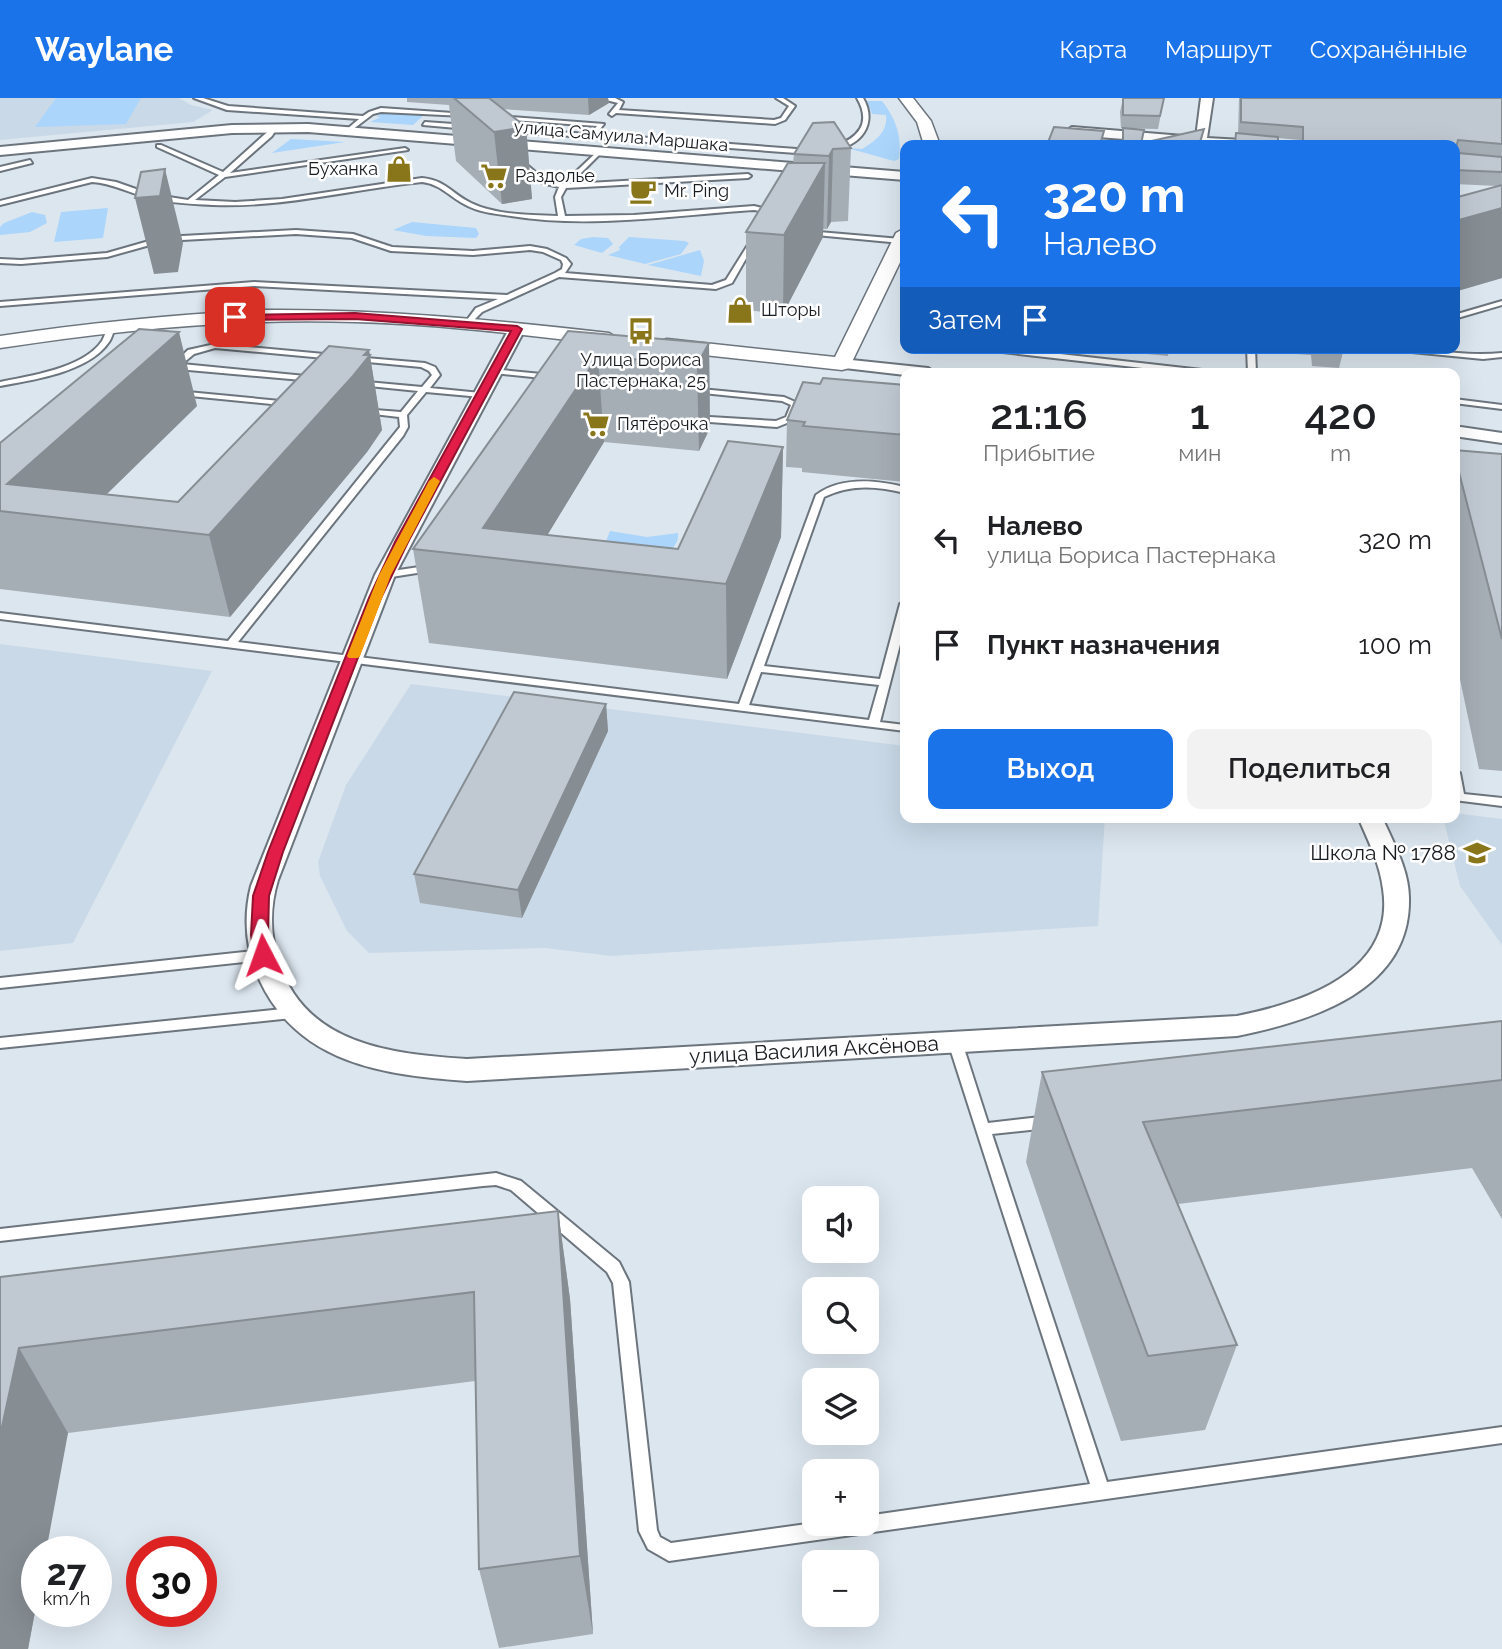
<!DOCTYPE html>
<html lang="ru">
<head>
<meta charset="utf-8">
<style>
	body { margin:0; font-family:Raleway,sans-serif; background:#f2f2f2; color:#202124; height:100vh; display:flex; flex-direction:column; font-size:26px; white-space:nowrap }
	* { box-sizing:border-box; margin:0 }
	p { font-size:23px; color:#757577 }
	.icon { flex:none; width:38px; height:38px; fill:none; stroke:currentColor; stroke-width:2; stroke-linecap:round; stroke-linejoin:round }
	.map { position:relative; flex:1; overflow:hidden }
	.drawer { position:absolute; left:900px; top:270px; width:560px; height:455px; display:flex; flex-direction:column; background:#fff; border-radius:14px; box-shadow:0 7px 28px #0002 }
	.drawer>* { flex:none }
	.hud { position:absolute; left:900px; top:42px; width:560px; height:214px; border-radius:14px; box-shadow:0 7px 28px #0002; background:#1a73e8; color:#fff; overflow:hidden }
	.fabs { position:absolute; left:802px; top:1088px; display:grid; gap:14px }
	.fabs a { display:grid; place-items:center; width:77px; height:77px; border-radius:14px; background:#fff; box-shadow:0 7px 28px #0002; font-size:35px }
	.speed { position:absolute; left:21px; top:1438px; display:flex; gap:14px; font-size:35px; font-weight:700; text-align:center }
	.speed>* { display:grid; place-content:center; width:91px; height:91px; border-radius:50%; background:#fff; box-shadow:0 7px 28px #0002; line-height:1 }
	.speed small { font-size:18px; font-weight:400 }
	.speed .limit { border:10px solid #d22; background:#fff; color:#111 }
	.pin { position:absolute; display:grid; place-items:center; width:60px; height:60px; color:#fff; margin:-30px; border-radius:14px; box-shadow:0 4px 10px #0006 }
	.me { position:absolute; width:77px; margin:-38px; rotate:356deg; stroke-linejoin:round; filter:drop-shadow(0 0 5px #0008) }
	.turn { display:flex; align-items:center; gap:24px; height:147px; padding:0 28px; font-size:32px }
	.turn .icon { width:91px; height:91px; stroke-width:2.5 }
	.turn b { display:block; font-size:49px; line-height:60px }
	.then { display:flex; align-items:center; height:66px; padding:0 28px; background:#0003; gap:14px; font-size:26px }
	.eta { display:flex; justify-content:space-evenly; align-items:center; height:119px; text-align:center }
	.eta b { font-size:42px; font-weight:600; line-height:49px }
	.primary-button { display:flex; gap:14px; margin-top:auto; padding:14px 28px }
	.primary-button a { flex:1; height:80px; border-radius:14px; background:#1a73e8; color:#fff; font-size:28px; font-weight:600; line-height:80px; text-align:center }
	.primary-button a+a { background:#f2f2f2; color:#202124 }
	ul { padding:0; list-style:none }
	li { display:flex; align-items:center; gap:21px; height:105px; padding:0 28px }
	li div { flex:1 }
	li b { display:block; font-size:26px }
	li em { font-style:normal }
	header { display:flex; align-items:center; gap:42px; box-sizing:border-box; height:98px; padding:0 35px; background:#1a73e8; color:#fff }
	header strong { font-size:33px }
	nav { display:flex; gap:38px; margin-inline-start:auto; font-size:24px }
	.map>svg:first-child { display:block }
	.built { fill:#c9d9e7 }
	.green { fill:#abd5fb }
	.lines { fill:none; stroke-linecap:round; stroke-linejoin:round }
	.service-casing { stroke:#6c757d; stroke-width:4 }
	.minor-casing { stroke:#6c757d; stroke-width:4 }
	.tertiary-casing { stroke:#6c757d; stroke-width:3 }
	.service { fill:#fff; fill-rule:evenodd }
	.minor { fill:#fff; fill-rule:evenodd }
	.tertiary { fill:#fff; fill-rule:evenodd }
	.wall { fill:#a5adb5 }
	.shaded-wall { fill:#868d93 }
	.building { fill:#c0c9d2; stroke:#868d93; stroke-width:2 }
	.route { fill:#e11d48; stroke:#92132f; stroke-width:2 }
	.slow { fill:#f59e0b }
	.labels { text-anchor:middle; stroke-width:5; stroke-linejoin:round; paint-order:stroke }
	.far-street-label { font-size:18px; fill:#191c20; stroke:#fff }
	.far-poi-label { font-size:18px; fill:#191c20; stroke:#fff; text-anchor:start }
	.poi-label { font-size:21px; fill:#191c20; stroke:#fff; text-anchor:end }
	.street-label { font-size:21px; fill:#191c20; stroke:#fff }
</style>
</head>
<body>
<header>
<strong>Waylane</strong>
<nav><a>Карта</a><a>Маршрут</a><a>Сохранённые</a></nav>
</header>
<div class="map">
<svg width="1502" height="1551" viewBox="0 0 1502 1551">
	<rect width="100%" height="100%" fill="#dce6ef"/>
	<path class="built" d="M0,0H179L191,7L213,12L193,24L0,42Z
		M0,546L212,573L73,845L0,853Z
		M411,586L905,648V719H1105L1098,828L611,858L545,850L369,855L347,833L320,778L318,764L346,687Z
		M1454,715L1502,721V847L1460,788L1443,719H1454Z"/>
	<path class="green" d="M56,0H141L126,26L35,29Z
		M867,3H882C896,21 902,38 899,61L894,63L847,50L862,51C875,43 888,34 886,17L872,16Z
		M386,13L421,15L424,17L413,27L370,24L381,19H376Z
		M291,41L345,44L272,55Z
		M108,110L103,140L54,144L61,114Z
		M32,114L45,117L47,125L30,134L0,137V129L4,125Z
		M412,124L476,130L479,136L476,140L426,138L393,132Z
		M593,139L608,140L613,146L602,155L574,147L581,141Z
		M629,139L685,143L689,145L681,156L645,166L608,157L620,152L619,149Z
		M700,152L704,163L701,178L648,167Z
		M610,433L647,439L678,435C679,446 672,451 664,458L605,446Z"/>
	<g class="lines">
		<defs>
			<path id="service" d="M194,0H203L228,8L363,18L369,14L381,10L467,16L464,18L381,14L373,16L348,35L346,32L359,21L227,12Z
				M598,0H615L623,4L619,12L774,22L781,20L789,8L776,0H783L795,8L785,22L775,26L616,15L612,18L609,16L618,5Z
				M857,0H863C878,25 861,49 833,51V49C858,40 872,26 857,0Z
				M497,18L604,26L596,36L810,52L813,54L810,56L593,40L589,42L586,39L511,34L509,31L590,36L597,28L499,21Z
				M425,24L468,27L471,29L468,31L423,27Z
				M274,28L277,30L272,38L230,75L405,50L408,52L225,79L195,102L235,104L282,101L422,80C445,82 451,95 471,105C496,117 530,117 558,118L555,99L559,89L542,85L515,62L520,61L546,83L563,86L600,51L602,54L570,86L748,76L751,78L748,80L566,90L561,99L565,118L634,117L754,108L779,114L776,116L754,112C674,117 591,131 511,118C495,116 478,114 464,106C449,98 440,86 422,84C352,91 284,110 213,107C192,106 170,105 149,100C129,95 112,85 92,84L0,107V103L92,80L116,84L150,96L188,102L219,77L157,49V47H161L223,74Z
				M30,62L32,65L0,73V69Z
				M296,132L353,136L392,149L473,153L530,148L547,151L566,160L571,166L565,175L712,187L726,182L751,142L756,143L732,185L716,191L559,179L482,214L468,228L464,226L476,210L498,201L254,188L0,208V204L254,184L507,197L555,175L562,171L563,166L561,162L543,154L530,152L473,157L391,153L352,140L296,136L182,142L150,147L107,159L21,166L0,165V161L21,162L107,155L149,143L182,138Z
				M807,133L901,141L904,143L901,145L805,136L804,135Z
				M1502,203V207L1454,221V217Z
				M108,227L115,229C113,234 112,240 109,244C89,274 33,282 0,288V284C30,278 84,270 102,243C105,238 106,232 108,227Z
				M215,246L335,257L339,259L335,261L215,250L194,256L182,266L316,279L317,281L313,283L177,271L172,273L168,271L188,252Z
				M980,250H1007L1211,273L1215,275H1187L984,252Z
				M1247,250H1255L1256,275H1248Z
				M1387,250C1425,250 1464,259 1502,255V259L1483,261L1391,252Z
				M354,259L425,265L435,269L440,277L430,290L481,295L485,297L481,299L426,294L407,317L408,329L403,338L238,544L739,606L816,397C841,378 876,382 905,389V395C876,388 851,386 824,399L764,568L880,581L900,506L905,503V527L880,624L905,627V633L0,521V515L228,543L400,329L399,319L365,315L361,313L362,311L401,314L418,293L359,287L355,285L356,283L422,289L432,277L429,273L421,269L357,263L353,261ZM761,574L879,587L869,622L749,607Z
				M491,271L552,277L556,279L552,281L494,275L490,273Z
				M690,290L784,299L800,306L792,323L777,329L696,323L693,322V318L776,323L786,319L791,307L782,303L693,294L689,292Z
				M177,293L291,304L295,306L291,308L180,297H177Z
				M1454,301L1502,307V311L1454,305Z
				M433,467L438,470L436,472L385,480L380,477L385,474Z
				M1454,672L1460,675L1464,696L1502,700V708L1454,702Z
				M263,852L268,854L269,857L268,860L263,862L0,890V880Z
				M292,910L297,912L299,915L297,918L292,920L0,950V940Z
				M955,939L960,940L962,944L988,1025L1049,1018L1054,1020L1056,1024L1054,1028L1049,1030L992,1036L1107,1384L1502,1329V1345L669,1463L648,1451L639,1433L613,1185L607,1174L511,1092L496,1087L483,1088L0,1143V1131L496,1075L521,1083L619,1164L629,1184L657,1432L660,1439L671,1445L814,1425L866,1426V1418L1090,1386L948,944L950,940Z"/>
			<path id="minor" d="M1201,0H1213L1207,40L1260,43L1266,47H1201L1072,37L1066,33L1072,29L1196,39Z
				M308,26L905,74V82L308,34L232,35L0,57V49L232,27Z
				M517,226L525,231L395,477L278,782C270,808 270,836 278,861C303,947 391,956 467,961L1237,918C1302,905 1396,875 1383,791C1380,766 1368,742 1358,719H1382C1393,744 1409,772 1409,800C1411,893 1311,923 1237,938L467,983C384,977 299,966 260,883C246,853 243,820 251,788L375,477L509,231Z
				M842,261L928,270L936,275H905V277L836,269L834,266L836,263Z
				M1454,328L1502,335V345L1454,338Z"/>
			<path id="tertiary" d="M899,0H913L931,23L940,47H924L917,24Z
				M905,130V154L849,270L842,272L667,253L660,251L657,247L660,243L667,241L835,259L896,135Z
				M266,212C381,211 495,222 609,235L619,241L609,247C525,237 440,226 355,224C236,220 117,232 0,250V238C88,225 176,216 266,212Z"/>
		</defs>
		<use href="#service" class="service-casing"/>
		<use href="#minor" class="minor-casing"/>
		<use href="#tertiary" class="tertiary-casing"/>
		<use href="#service" class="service"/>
		<use href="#minor" class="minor"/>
		<use href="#tertiary" class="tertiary"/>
	</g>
	<path class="wall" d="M407,0H608L609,5L589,17L502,11L526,29L532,101L502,106L456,63L449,7L407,4Z
		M1123,0H1164L1158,31L1121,30L1120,14Z
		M1239,0H1502V180L1454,194V100L1497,88L1454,86V47H1300V42L1278,40V47H1233L1236,35L1238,36Z
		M813,25L851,50L848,123L831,124L827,131H823V139L783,216L746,212V134L793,65L794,56Z
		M1123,30L1142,45L1204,31L1201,47H1121Z
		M568,233L709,245L710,330L699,353L604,344L547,437L678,451L783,349L781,439L727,581L429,545L413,451Z
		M1116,250H1194V253L1169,251L1168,258L1116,253Z
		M1296,250H1344L1339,270L1312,268L1311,257L1296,256Z
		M369,252L382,332L367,354L230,519L0,491V345L197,308L107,396L178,404Z
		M820,286L905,287V384L802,374V370L786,369L787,322Z
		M1454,352L1502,356V673L1479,671L1454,553Z
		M606,606L608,633L522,820L420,805L414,776Z
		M1502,923V1121L1472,1070L1178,1106L1237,1247L1205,1332L1121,1343L1026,1064L1042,974Z
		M558,1113L570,1201L593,1536L499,1550L479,1471L475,1283L68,1335L37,1454V1503L28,1551L0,1179Z"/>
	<path class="shaded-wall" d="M588,0H608L609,5L589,17Z
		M526,29L532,101L502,106L494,34Z
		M833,51L831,124L827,131L829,58Z
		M825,65L823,139L783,216L784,137Z
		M165,71L183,145L178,174L154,176L135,100Z
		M1502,110V180L1454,194V140L1459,122Z
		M179,234L197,308L80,422L7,386Z
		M709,245L710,330L699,353L697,267Z
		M369,252L382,332L367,354L230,519L209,437Z
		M598,258L604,344L531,464L483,430Z
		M783,349L781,439L727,581L726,486Z
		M606,606L608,633L522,820L518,792Z
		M558,1113L570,1201L593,1536L580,1458Z
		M19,1250L68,1335L46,1454H37V1503L28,1551H0V1338Z"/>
	<path class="building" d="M454,0H489L526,29L494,34Z
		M1123,0H1164L1160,18L1123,17Z
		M1241,0H1502V46L1458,42L1455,53L1458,55L1502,59V74L1454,72V47H1303V29L1241,24Z
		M834,24L851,50L833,51L829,58L794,56L813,25Z
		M1054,29L1104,33L1100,47H1047Z
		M1123,30L1144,32L1141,46L1134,47H1123Z
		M1204,31L1199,47H1134Z
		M1236,35L1278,39V47H1235Z
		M788,65H825L784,137L746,134Z
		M165,71L160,98L135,100L141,74Z
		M1502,87V110L1459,122L1454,120V100Z
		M139,231L179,234L7,386L178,404L329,248L369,252L364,257H370L353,278L209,437L0,413V345Z
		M568,233L709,245L697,267L598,258L483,430L678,451L728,343L783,349L726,486L413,451Z
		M823,280L905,287V337L803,328L805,324L787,322L803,284L820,286Z
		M1454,352L1502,356V541L1454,355Z
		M514,594L606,606L518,792L414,776Z
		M1502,923V982L1143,1024L1237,1247L1148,1258L1042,974Z
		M558,1113L580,1458L479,1471L474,1194L19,1250L0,1338V1179Z"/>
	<path class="route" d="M355,215L517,228L522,231L408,444L381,500L283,754L269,798L268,837L271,857L263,863L254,857L251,837L253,798L268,754L369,500L395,444L511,233L355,221L235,222L230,219L235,217Z"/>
	<path class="slow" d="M434,379L440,383L391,477L360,558L358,560H349L347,558L379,477L429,383Z"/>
	<defs>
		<symbol id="shop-bare" viewBox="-9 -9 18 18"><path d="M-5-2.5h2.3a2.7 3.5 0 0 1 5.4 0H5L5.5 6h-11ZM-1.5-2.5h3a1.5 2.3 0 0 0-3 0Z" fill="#89761a" stroke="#fff" stroke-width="2.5" paint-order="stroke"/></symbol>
		<symbol id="supermarket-bare" viewBox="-9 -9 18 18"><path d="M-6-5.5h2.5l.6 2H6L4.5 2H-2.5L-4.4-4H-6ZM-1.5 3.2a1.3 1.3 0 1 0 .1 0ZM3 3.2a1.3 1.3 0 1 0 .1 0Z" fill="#89761a" stroke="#fff" stroke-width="2.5" paint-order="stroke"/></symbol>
		<symbol id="cafe-bare" viewBox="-9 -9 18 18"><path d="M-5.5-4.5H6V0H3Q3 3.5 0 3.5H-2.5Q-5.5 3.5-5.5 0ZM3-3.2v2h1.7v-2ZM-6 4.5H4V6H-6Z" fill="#89761a" stroke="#fff" stroke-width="2.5" paint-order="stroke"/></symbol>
		<symbol id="bus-bare" viewBox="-9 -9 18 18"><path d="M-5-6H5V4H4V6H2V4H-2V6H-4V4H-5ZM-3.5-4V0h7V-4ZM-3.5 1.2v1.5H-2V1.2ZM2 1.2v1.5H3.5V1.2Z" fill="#89761a" stroke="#fff" stroke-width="2.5" paint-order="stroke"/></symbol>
		<symbol id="school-bare" viewBox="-9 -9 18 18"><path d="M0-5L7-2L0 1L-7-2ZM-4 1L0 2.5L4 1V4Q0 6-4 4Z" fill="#89761a" stroke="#fff" stroke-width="2.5" paint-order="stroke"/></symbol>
	</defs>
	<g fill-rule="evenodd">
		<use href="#shop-bare" x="380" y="52" width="38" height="38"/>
		<use href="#supermarket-bare" x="475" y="59" width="38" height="38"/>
		<use href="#cafe-bare" x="624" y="74" width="38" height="38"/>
		<use href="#shop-bare" x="721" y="193" width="38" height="38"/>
		<use href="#bus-bare" x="622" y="214" width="38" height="38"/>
		<use href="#supermarket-bare" x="577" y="307" width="38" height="38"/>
		<use href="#school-bare" x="1458" y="736" width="38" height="38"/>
	</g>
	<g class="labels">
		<g class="far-street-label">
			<text transform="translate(621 38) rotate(5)" y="6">улица Самуила Маршака</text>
		</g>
		<g class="far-poi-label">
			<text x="378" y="77" text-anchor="end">Буханка</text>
			<text x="515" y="84">Раздолье</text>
			<text x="664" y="99">Mr. Ping</text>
			<text x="761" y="218">Шторы</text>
			<text x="641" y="268" text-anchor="middle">Улица Бориса<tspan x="641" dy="21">Пастернака, 25</tspan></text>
			<text x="617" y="332">Пятёрочка</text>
		</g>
		<g class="poi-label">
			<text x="1456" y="762">Школа № 1788</text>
		</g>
		<g class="street-label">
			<text transform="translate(814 952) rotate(-3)" y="7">улица Василия Аксёнова</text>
		</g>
	</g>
</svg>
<div class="fabs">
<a><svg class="icon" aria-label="sound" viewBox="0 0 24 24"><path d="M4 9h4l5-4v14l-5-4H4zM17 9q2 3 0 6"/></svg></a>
<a><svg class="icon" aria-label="search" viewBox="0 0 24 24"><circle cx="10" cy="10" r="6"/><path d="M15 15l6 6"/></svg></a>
<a><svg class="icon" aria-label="layers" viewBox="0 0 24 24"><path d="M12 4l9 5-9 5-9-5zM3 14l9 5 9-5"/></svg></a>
<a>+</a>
<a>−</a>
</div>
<div class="speed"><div>27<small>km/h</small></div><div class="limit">30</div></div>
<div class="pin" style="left:235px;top:219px;background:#d93025"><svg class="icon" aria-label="arrive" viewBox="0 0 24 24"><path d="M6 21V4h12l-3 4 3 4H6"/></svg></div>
<svg class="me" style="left:263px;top:857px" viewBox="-20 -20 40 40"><path d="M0-17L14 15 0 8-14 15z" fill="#e11d48" stroke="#fff" stroke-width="4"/></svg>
<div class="hud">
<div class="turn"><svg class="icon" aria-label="left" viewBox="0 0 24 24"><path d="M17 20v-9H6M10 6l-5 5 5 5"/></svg><div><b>320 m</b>Налево</div></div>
<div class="then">Затем<svg class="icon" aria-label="arrive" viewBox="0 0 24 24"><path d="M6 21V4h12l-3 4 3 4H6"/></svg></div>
</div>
<section class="drawer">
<div class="eta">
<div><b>21:16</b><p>Прибытие</p></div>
<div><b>1</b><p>мин</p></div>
<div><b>420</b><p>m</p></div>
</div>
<ul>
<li><svg class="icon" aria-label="left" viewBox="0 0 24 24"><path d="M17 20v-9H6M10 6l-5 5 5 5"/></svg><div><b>Налево</b><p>улица Бориса Пастернака</p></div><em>320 m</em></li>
<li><svg class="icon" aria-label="arrive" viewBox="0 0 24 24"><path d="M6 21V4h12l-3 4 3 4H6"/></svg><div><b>Пункт назначения</b></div><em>100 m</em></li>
</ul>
<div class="primary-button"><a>Выход</a><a>Поделиться</a></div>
</section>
</div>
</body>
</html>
